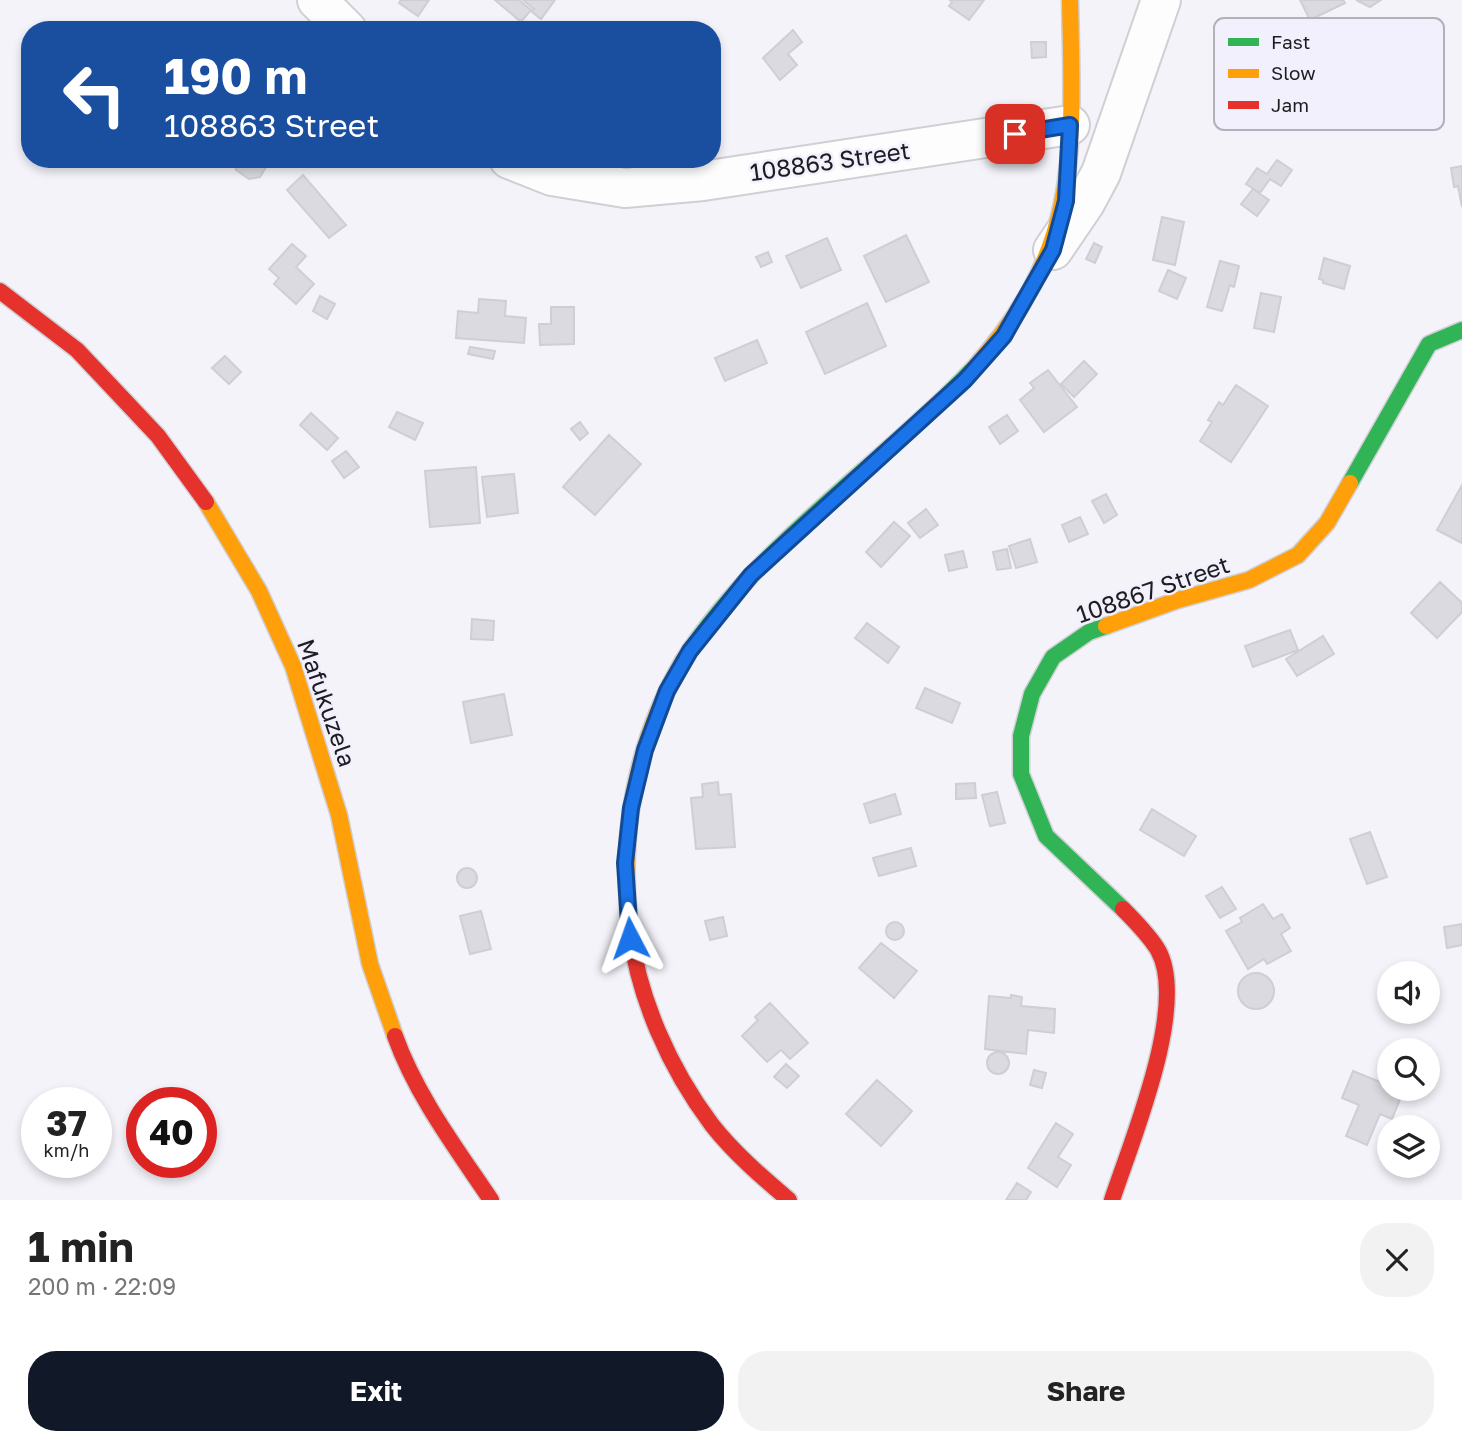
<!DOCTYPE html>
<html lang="en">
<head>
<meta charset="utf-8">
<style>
	body { margin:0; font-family:"Golos Text",sans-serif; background:#f2f2f2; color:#222; height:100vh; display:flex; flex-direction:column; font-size:26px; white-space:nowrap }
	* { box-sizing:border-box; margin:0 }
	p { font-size:23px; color:#767676 }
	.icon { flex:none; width:38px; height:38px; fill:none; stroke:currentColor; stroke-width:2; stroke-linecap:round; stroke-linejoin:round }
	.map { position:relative; height:1200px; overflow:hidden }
	.drawer { display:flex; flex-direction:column; background:#fff; flex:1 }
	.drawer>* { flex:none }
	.guide { position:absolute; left:21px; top:21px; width:700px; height:147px; border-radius:28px; box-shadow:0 4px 10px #0003; background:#1a4fa0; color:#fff; overflow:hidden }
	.buttons { position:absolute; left:1377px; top:961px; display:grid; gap:14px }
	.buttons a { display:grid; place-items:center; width:63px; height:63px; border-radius:50%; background:#fff; box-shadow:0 4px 10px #0003; font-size:35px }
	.speed { position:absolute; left:21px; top:1087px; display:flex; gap:14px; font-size:35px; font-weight:700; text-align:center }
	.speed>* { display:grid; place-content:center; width:91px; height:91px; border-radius:50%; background:#fff; box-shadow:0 4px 10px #0003; line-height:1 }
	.speed small { font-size:18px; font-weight:400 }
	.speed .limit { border:10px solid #d22; background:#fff; color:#111 }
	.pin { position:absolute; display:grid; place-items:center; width:60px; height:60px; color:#fff; margin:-30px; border-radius:14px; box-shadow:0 4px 10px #0006 }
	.me { position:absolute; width:77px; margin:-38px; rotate:356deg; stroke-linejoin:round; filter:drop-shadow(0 0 5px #0008) }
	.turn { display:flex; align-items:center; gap:24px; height:147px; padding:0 28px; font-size:32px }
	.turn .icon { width:91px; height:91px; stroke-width:2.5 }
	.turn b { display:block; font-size:49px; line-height:60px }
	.round { display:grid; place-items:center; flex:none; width:74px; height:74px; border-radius:28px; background:#f2f2f2 }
	.summary { display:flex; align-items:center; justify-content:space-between; height:119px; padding:0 28px }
	h1 { font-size:42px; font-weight:700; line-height:52px }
	.cta { display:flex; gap:14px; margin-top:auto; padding:14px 28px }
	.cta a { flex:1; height:80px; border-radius:28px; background:#111827; color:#fff; font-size:28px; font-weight:700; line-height:80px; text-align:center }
	.cta a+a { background:#f2f2f2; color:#222 }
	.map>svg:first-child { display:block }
	.building { fill:#dbdae0; stroke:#cfced4; stroke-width:2 }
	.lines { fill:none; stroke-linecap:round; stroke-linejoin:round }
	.street-casing { stroke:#cfcfd4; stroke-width:42 }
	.fast-casing { stroke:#cfcfd4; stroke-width:19 }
	.slow-casing { stroke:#cfcfd4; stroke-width:19 }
	.jam-casing { stroke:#cfcfd4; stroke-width:19 }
	.street { stroke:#fdfdfe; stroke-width:38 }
	.fast { stroke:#30b455; stroke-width:16 }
	.slow { stroke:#ff9f0a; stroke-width:16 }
	.jam { stroke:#e5322d; stroke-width:16 }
	.route-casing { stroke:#114b97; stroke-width:18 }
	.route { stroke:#1a73e8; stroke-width:12 }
	.labels { text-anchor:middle; stroke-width:5; stroke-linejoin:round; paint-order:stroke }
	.street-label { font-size:24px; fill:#1d1d21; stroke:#f2f0fd }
	.key { fill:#f2f0fd; stroke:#b2b1bb; stroke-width:2 }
	.key-label { font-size:19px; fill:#1d1d21 }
</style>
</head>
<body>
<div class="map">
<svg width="1462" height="1200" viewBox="0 0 1462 1200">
	<rect width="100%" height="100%" fill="#f4f3fa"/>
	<path class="building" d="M401,0H429L418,16L399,3Z
		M495,0H519L531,10L521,22Z
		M523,0H555L541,19L532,12L534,9Z
		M950,0H984L969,20L949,6L952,2Z
		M1300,0H1343L1345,3L1310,20Z
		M1381,0L1370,7L1356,0Z
		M793,30L802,42L788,54L797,65L780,80L763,58Z
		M1031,42H1046V57L1032,58Z
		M235,159H268V164L260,177L249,179L236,170Z
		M1277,160L1292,170L1281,186L1270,179L1260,193L1246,184L1257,168L1267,174Z
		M1462,166V207L1458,186L1454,187L1451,168Z
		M303,175L346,225L329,238L287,190Z
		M1253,189L1269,200L1257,216L1241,204Z
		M1162,217L1184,222L1175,265L1153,260Z
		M906,235L929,282L886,302L864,256Z
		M827,238L841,270L801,288L786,256Z
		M1094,243L1102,247L1095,263L1086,259Z
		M292,244L306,256L296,267L314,284L296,304L274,284L279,278L269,269Z
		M768,252L772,262L761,267L756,257Z
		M1324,258L1350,266L1344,289L1323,283V280L1319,279Z
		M1220,261L1239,266L1234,287L1230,285L1222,311L1207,307Z
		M1168,270L1186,278L1177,299L1159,291Z
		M1261,293L1281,297L1274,332L1254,328Z
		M320,296L335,304L327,319L313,311Z
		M479,299L506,301L505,316L526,318L524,343L456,338L458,311L478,313Z
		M867,303L886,346L825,374L806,332Z
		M551,307H574V344L540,345L539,324H551Z
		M757,340L767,363L725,381L715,358Z
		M470,347L495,351L493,359L468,354Z
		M225,356L241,372L229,384L212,368Z
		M1084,361L1097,374L1074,397L1061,384Z
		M1048,370L1077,407L1044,432L1020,400L1034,388L1030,383Z
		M1236,385L1268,406L1231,462L1200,441L1212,422L1208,420L1219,402L1223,405Z
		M397,412L423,423L415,440L389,427Z
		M311,413L338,438L327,450L300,425Z
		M1007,415L1018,431L1000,444L989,427Z
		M580,422L588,433L580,440L571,429Z
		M609,435L641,464L595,515L563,487Z
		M346,451L359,467L344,478L332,461Z
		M476,467L480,523L430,527L425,471Z
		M514,474L518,513L487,517L482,477Z
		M1462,485V543L1437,530Z
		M1106,494L1117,515L1104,523L1092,501Z
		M926,509L938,525L920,538L908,523Z
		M1080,517L1088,534L1069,542L1062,525Z
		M894,522L910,536L881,567L866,552Z
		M1030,539L1037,562L1016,568L1009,546Z
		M1007,549L1011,568L997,570L993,552Z
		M963,551L967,567L949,571L945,555Z
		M1440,582L1462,603V612L1437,638L1411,613Z
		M472,619L494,621L493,640L471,639Z
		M867,623L899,647L888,663L855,638Z
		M1290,630L1298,650L1253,667L1245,646Z
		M1323,636L1334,654L1297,676L1286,659Z
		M925,688L960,703L952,723L916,708Z
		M504,694L512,735L471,743L463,702Z
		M718,782L719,795L731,794L735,847L696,849L691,798L703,797L702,784Z
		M975,783L976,798L956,799V784Z
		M997,792L1005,823L990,826L982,795Z
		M895,794L901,814L870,823L864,804Z
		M1152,809L1196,836L1184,856L1140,830Z
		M1370,832L1387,877L1367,884L1350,839Z
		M911,848L916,866L879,876L873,858Z
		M457 878a10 10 0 1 1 20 0a10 10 0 1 1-20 0Z
		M1222,887L1236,909L1220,918L1206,896Z
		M1263,904L1273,919L1282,914L1290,928L1281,934L1291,951L1267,964L1264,959L1248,969L1226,931L1242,922L1240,918Z
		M481,911L491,949L470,954L460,916Z
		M723,917L727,936L710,940L705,921Z
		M886 931a9 9 0 1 1 18 0a9 9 0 1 1-18 0Z
		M1462,924V945L1447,948L1444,927Z
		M881,943L917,971L894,998L859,968Z
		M1238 991a18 18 0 1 1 36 0a18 18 0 1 1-36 0Z
		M1011,995L1022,997L1021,1006L1055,1009L1054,1033L1028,1030L1026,1054L985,1049L989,996L1011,998Z
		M770,1003L808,1043L790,1059L781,1050L767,1062L742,1036L758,1020L755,1017Z
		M987 1063a11 11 0 1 1 22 0a11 11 0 1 1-22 0Z
		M786,1064L799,1076L787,1088L774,1077Z
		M1034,1070L1046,1073L1042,1088L1030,1085Z
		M1353,1071L1390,1086V1088L1403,1092L1392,1119L1380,1114L1367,1145L1346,1136L1359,1105L1342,1098Z
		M877,1080L912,1111L881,1146L846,1114Z
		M1056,1123L1073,1134L1058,1157L1071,1165L1057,1187L1028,1168Z
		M1017,1183L1031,1192L1026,1200H1006Z"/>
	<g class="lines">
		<defs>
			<path id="street" d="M317,0L347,30
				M509,159L552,176L625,188L703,181L1070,125
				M1053,250L1085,203L1101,173L1161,0"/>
			<path id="fast" d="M1350,483L1429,344L1462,330
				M1106,626L1089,632L1053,657L1032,694L1021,736V774L1046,836L1123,909
				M683,661C757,546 879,467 973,369"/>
			<path id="slow" d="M973,369C1082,248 1073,152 1070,0
				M206,502L259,591L293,666L339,815L370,964L395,1036
				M1106,626L1178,600L1249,580L1298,555L1327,523L1350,483
				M630,929C619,835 635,743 683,661"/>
			<path id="jam" d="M0,291L77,350L158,436L206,502
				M630,929C638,998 670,1069 712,1125C734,1153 762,1177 789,1200
				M395,1036C416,1095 456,1148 491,1200
				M1112,1200C1131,1142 1189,1005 1158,950C1149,935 1135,921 1123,909"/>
		</defs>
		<use href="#street" class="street-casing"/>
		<use href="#fast" class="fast-casing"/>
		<use href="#slow" class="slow-casing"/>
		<use href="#jam" class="jam-casing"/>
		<use href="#street" class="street"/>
		<use href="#fast" class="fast"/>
		<use href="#slow" class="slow"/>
		<use href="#jam" class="jam"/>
	</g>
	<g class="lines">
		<defs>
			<path id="route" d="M630,938L625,863L631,808L645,750L667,691L690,651L751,575L965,380L1004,336L1053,250L1066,201L1070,125L1015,134"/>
		</defs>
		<use href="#route" class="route-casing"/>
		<use href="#route" class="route"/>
	</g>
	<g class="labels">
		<g class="street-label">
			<text transform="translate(830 162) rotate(-8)" y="8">108863 Street</text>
			<text transform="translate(1153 590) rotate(-19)" y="8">108867 Street</text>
			<text transform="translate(326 703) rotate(71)" y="8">Mafukuzela</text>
		</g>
	</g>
	<rect x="1214" y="18" width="230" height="112" rx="10" class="key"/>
	<rect x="1228" y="38" width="31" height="8" fill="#30b455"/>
	<rect x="1228" y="69" width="31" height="9" fill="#ff9f0a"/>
	<rect x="1228" y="101" width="31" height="8" fill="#e5322d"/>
	<g class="key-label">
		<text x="1271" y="49">Fast</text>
		<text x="1271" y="80">Slow</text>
		<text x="1271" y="112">Jam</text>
	</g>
</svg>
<div class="buttons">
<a><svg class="icon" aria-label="sound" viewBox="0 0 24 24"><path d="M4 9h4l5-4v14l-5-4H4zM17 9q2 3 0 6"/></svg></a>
<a><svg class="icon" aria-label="search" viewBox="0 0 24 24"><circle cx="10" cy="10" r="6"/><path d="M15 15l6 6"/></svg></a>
<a><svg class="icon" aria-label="layers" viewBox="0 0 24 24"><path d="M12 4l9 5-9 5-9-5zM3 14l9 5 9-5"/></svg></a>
</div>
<div class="speed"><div>37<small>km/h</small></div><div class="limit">40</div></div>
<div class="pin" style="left:1015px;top:134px;background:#d93025"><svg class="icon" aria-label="arrive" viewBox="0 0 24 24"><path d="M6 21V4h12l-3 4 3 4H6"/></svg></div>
<svg class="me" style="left:630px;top:938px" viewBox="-20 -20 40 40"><path d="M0-17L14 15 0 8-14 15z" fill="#1a73e8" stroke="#fff" stroke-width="4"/></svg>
<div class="guide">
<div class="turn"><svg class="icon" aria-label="left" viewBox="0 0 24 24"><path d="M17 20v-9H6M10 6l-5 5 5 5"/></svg><div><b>190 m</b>108863 Street</div></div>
</div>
</div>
<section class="drawer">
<div class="summary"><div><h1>1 min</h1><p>200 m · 22:09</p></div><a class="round"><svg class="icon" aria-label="close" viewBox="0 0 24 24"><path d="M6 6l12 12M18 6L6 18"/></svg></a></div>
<div class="cta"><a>Exit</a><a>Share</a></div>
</section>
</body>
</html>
